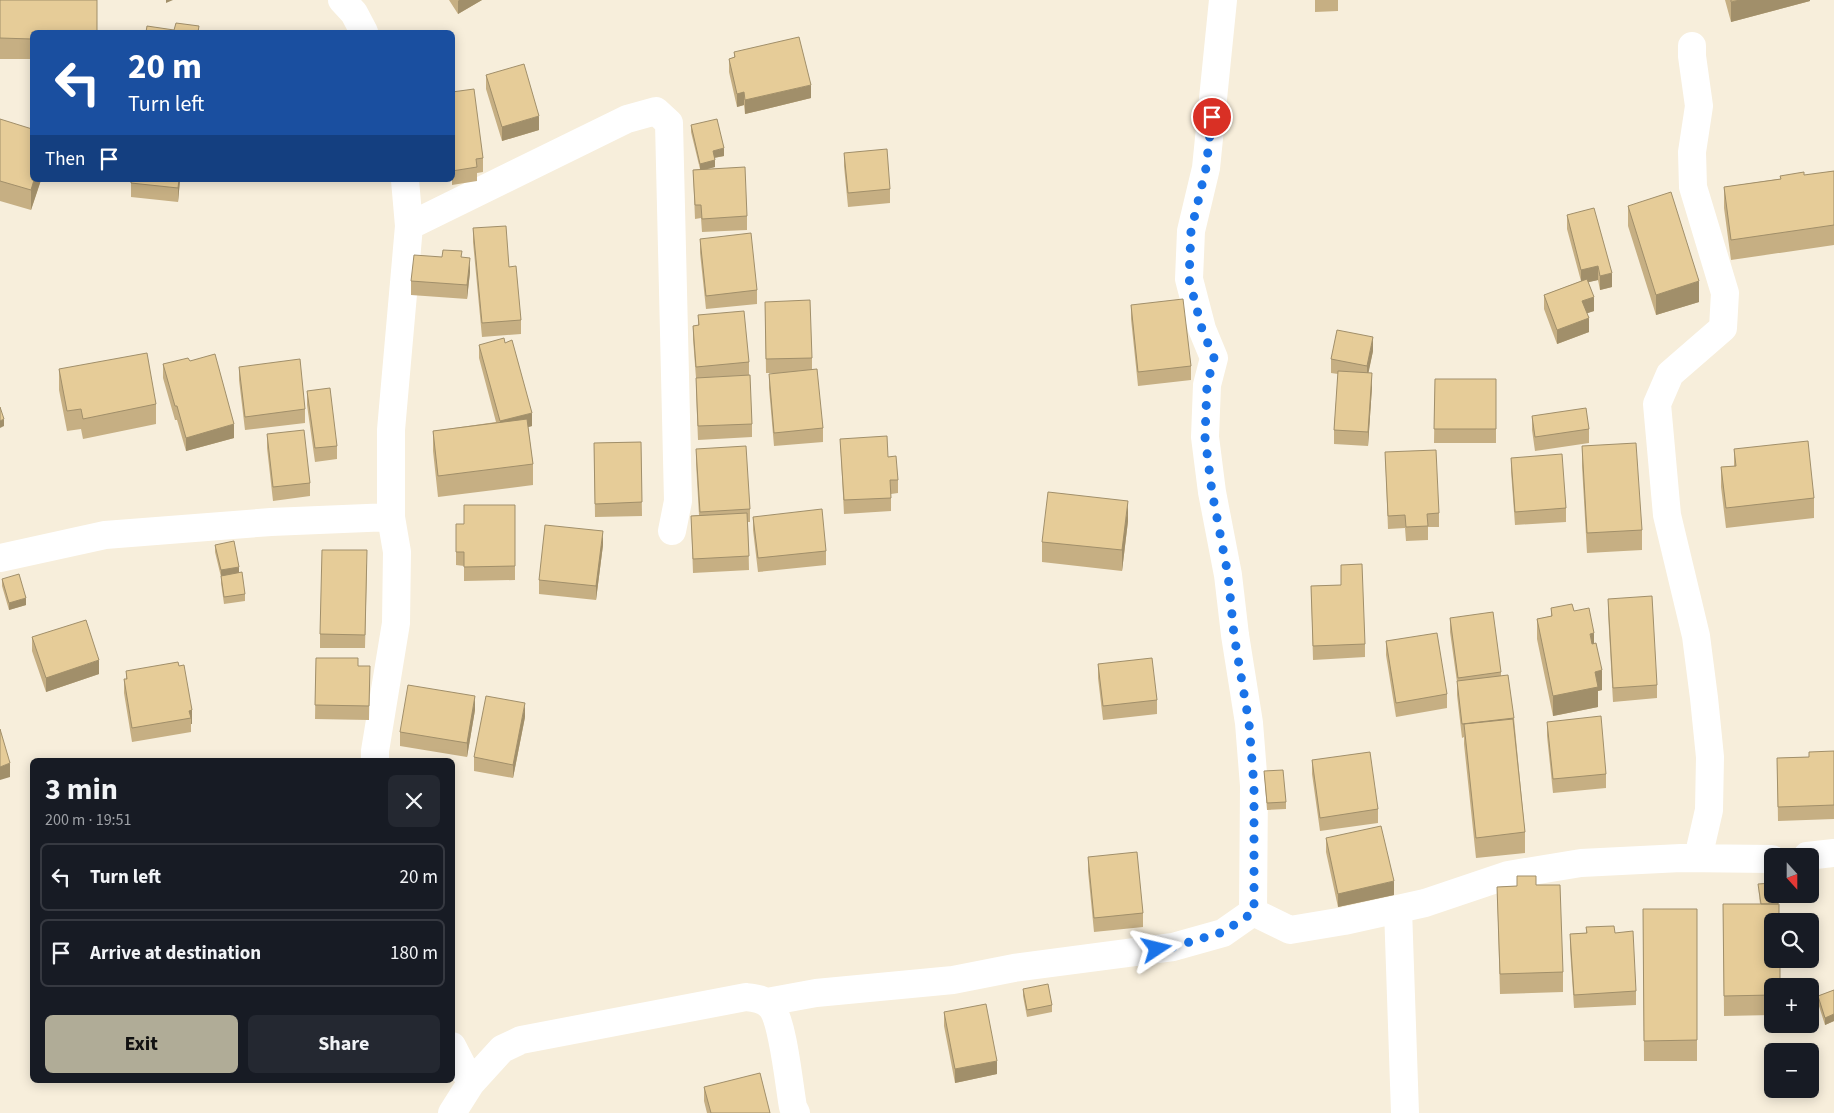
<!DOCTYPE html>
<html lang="en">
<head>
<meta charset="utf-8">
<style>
	body { margin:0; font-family:"Source Sans 3",sans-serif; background:#242831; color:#f1f3f6; height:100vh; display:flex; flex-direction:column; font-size:19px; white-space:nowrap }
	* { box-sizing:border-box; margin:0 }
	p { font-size:16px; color:#9ea1a6 }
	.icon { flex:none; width:28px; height:28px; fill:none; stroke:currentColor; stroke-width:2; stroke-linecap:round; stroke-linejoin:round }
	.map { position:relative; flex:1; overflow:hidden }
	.side { position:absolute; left:30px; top:758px; width:425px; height:325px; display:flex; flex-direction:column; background:#171b24; border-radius:8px; box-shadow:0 2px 12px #0003 }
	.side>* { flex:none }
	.banner { position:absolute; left:30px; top:30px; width:425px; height:152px; border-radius:8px; box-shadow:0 2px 12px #0003; background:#1a4fa0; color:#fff; overflow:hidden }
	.needle { width:32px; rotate:159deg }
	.fabs { position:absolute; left:1764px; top:848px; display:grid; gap:10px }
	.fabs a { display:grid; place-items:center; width:55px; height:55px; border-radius:8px; background:#171b24; box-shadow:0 2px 12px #0003; font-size:25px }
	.pin { position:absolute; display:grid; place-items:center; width:42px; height:42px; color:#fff; margin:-21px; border:2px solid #fff; border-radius:50%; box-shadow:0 1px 5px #0007 }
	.me { position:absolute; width:55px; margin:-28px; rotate:80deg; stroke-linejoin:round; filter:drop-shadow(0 0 4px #0008) }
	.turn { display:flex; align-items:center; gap:18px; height:105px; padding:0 15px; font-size:22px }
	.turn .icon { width:65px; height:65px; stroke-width:2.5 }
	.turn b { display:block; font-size:35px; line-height:42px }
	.then { display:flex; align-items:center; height:48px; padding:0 15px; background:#0003; gap:10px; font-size:19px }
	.round { display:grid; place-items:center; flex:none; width:52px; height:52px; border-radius:8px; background:#242831 }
	.overview { display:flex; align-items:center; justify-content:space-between; height:85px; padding:0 15px }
	h1 { font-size:30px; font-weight:700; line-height:38px }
	.primary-button { display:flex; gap:10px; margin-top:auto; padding:10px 15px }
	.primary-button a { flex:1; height:58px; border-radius:8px; background:#b0ac97; color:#111; font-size:20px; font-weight:700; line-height:58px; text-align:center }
	.primary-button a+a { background:#242831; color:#f1f3f6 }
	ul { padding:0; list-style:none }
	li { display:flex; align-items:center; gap:15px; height:68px; margin:0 10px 8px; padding:0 5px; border:2px solid #363941; border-radius:8px }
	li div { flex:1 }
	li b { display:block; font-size:19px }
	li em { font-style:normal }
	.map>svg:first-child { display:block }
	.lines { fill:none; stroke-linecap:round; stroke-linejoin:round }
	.minor { stroke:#fff; stroke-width:28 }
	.wall { fill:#c6af83 }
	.shaded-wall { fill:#a18f6a }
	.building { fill:#e6cc98; stroke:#a18f6a }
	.route { stroke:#1a73e8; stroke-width:9; stroke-dasharray:0 16.2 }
</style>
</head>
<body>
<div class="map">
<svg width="1834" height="1113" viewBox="0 0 1834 1113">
	<rect width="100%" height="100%" fill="#f7eedb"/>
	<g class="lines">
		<path class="minor" d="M342,0L354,13L364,32
			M1692,46V56L1699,106L1692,152L1693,187L1725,293L1723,328L1670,374L1657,404L1667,515L1696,636L1704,698L1710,757L1709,810L1698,858
			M409,226L627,119L656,111L669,123L678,501L672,531
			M0,558L105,535L271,522L391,517
			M375,760V751L396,623L397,552L391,517V430L409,226L405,180
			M1807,856L1834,853
			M1398,909L1405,1113
			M1253,912L1290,930L1344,921L1425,903L1508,875L1581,863L1681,858L1772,859
			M767,1002L816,993L953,980L1014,968L1173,947L1223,933L1253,912L1254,786L1249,723L1235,635L1228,575L1212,492L1205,437L1207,385L1214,358L1202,329L1189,279L1191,231L1206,168L1223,0
			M452,1046L471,1083
			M452,1113L471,1083L502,1049L521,1040L746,997C755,998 765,999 771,1007C783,1021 789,1085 793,1107L796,1113"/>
	</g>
	<path class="wall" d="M0,0L32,32V59H0Z
		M449,0H482L458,14Z
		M1315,0H1338V11L1315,12Z
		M1725,0H1810V1L1731,22Z
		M734,52L811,98L745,114L744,105L737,107L729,72V59L734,57Z
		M486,75L539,130L502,141L486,89Z
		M452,92L483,158V172L477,173V181L452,185Z
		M0,119L32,180H41L31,210L0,201Z
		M691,125L724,156L714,158L715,167L707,169L747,216V230L702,232L701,218L695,219L693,170L700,169L691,132Z
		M844,153L890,189V203L848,207L844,166Z
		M1834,171V245L1731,260L1724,208V187Z
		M131,180H180L178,202L131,197Z
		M1628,206L1699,302L1656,315L1628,226Z
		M1567,215L1612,287L1600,290L1598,280L1588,282L1594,311L1587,313L1589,332L1557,344L1544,309V295L1581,281L1567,229Z
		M473,228L509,267L521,320V334L482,337L473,242Z
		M700,239L757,290V304L706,309L700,253Z
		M442,257L462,258L470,272L467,299L411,295V281Z
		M765,302L812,358V370L823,428V442L774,446L769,388V374L783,373H766Z
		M1131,305L1191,366V380L1138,386L1131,319Z
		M698,315L749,362V375L752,424V437L698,440L696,391V378L693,339V326L698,325Z
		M479,345L532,426L528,427L533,464V485L438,497L433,451V431L496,422L479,358Z
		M1373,351L1368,373L1372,387L1368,446L1334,444V430L1338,374L1331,373V359Z
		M190,361L234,438L186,451L177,420H175L163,378V364Z
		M239,367L305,409V423L245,430L239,380Z
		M59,369L156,404V424L83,439L81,429L67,431L59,390Z
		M1435,379H1496V443H1434Z
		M307,391L337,446V459L315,462L307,405Z
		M1532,416L1589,429V443L1535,451L1532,430Z
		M267,434L310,483V496L273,501L267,448Z
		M840,439L888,457L898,480V493L891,494V511L844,514Z
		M641,442L642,516L595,517L594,443Z
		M1582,446L1642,530V550L1587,553L1582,466Z
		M696,449L750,509V522H748L749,570L693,573L691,516L699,515L696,463Z
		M1734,449L1814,498V518L1726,528L1721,487V467L1734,466Z
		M1385,452L1439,513V527H1428V540L1406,541L1405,528L1388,529Z
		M1511,458L1566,508V522L1515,525L1511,471Z
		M515,505V580L464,581V566L456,565V524H464Z
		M753,517L826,551V565L758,572L753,530Z
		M1128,521L1122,571L1042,562V542Z
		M215,545L239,573L245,594V601L224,604L221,583V577L215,552Z
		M603,545L596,600L539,594V580Z
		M367,564L365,648H320V634Z
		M1341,565L1365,644V657L1313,660L1311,586L1341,585Z
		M2,579L26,605L9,610L2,586Z
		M1608,599L1657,685V698L1613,702L1608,613Z
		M1551,608L1574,611L1594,644L1602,690L1598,691V707L1553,716L1537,639V619L1551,616Z
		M1450,618L1501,672V676L1514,718L1525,832V853L1476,858L1464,744V737L1462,738L1457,695V682L1450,632Z
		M32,637L99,674L46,692L32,651Z
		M1386,641L1447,694V708L1396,717L1386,655Z
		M316,658L358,666H370L369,720L315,719Z
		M1098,664L1157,700V714L1103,720L1098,678Z
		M126,671L192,710V724H191V732L132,742L124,693V679H126Z
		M475,710L467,757L400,746V732Z
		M525,717L513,778L474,771V757Z
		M1547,722L1606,774V788L1553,793L1547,736Z
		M1834,751V819L1778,821L1777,758L1809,757Z
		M1312,760L1378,809V823L1320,831L1312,774Z
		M1264,771L1286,802V809L1267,810Z
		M1326,838L1394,895L1338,907L1326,852Z
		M1088,857L1143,913V927L1094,932L1088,871Z
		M1517,876L1536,885L1563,972V992L1500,994L1497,887L1517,886Z
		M1758,884L1772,986V1015L1724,1016L1723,904H1760Z
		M1643,909H1697V1061H1644Z
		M1586,927L1615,933L1636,991V1005L1574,1008L1570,948V934L1586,933Z
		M1023,989L1052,1005V1012L1027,1017L1023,996Z
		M1834,990V1021L1825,1025L1818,1003V996Z
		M944,1012L997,1074L955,1083L944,1026Z
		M704,1087L770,1113H707L704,1101Z"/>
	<path class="shaded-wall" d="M166,0H173L166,3Z
		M459,0H482L458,14V1Z
		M1740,0H1810V1L1731,22V2Z
		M811,85V98L745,114V100Z
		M744,92V105L737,107V94Z
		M539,116V130L502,141V127Z
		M724,148V156L713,158V151Z
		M715,160V167L700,171V164Z
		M34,180H41L31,210V190Z
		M179,180H180L178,202V188Z
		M470,258V272L467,299V285Z
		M1598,266V280L1581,284V270Z
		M1612,273V287L1600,290V276Z
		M1699,281V302L1656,315V295Z
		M1594,297V311L1582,315V301Z
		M1589,318V332L1557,344V330Z
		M1373,337V351L1367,380V366Z
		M1372,373V387L1368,446V432Z
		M532,413V426L500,435V421Z
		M4,419V426L0,428V421Z
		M234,424V438L186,451V438Z
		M1128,501V521L1122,571V550Z
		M603,531V545L596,600V586Z
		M239,567V574L221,577V570Z
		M26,598V605L9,610V603Z
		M1594,633V654L1590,634Z
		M99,660V674L46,692V678Z
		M1602,670V690L1598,691V707L1553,716V696L1595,672Z
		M475,696V710L467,757V743Z
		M525,703V717L513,778V765Z
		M192,710V724H191V718L189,711Z
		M10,763V777L0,780V767Z
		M1394,881V895L1338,907V894Z
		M1834,1014V1021L1825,1025V1018Z
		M997,1061V1074L955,1083V1069Z"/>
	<path class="building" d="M0,0H97V32H32V39L0,38Z
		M1731,0H1740L1731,2Z
		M176,23L199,26L198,32H146L147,26L174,30Z
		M799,37L811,85L745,100L744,92L737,94L729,59L735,57L734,52Z
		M524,64L539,116L502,127L486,75Z
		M474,89L483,158L476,159L477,167L452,171V92Z
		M0,119L32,129V180H34L31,190L0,181Z
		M717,119L724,148L713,151L715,160L700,164L691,125Z
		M887,149L890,189L848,193L844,153Z
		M745,167L747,216L702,219L701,205H695L693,170Z
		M1834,171V225L1731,240L1724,187L1781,179L1780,176L1804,172V175Z
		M131,180H179L178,188L131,183Z
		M1671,192L1699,281L1656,295L1628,206Z
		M1594,208L1612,273L1600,276L1598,266L1581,270L1567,215Z
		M506,226L509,267L516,266L521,320L482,323L473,228Z
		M751,233L757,290L706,296L700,239Z
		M443,250L462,251L461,257L470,258L467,285L411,281L414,255L442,257Z
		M1587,279L1594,297L1582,301L1589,318L1557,330L1544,295Z
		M1183,299L1191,366L1138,372L1131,305Z
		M810,300L812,358L766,359L765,302Z
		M744,311L749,362L696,367L693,326L699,325L698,315Z
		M1337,330L1373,337L1367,366L1331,359Z
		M504,338L505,343L512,340L532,413L500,421L479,345Z
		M147,353L156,404L83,419L81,409L67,411L59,369Z
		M215,354L234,424L186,438L177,406H175L163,364L188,358L190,361Z
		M300,359L305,409L245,417L239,367Z
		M817,369L823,428L774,433L769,374Z
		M1338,371L1372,373L1368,432L1334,430Z
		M750,375L752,424L698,426L696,378Z
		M1435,379H1496V429H1434Z
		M330,388L337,446L315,448L307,391Z
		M0,407L4,419L0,421Z
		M1586,408L1589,429L1535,437L1532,416Z
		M527,419L533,464L438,476L433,431Z
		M304,430L310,483L273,487L267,434Z
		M887,436L888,457L896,456L898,480H890L891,498L844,500L840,439Z
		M1808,441L1814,498L1726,508L1721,467L1736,466L1734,449Z
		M641,442L642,502L595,504L594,443Z
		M1636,443L1642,530L1587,533L1582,446Z
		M746,446L750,509L700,512L696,449Z
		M1436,450L1439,513L1427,514L1428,526L1406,527L1405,515L1388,516L1385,452Z
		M1562,454L1566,508L1515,512L1511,458Z
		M1048,492L1128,501L1122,550L1042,542Z
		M464,505H515V566L464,567V552H456V524H464Z
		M822,509L826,551L758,558L753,517Z
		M747,513L749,556L693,559L691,516Z
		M545,525L603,531L596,586L539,580Z
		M234,541L239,567L221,570L215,545Z
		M322,550H367L365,635L320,634Z
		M1362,564L1365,644L1313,646L1311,586L1341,585V565Z
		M242,572L245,594L224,597L221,576Z
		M19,574L26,598L9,603L2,579Z
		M1652,596L1657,685L1613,688L1608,599Z
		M1572,604L1574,611L1589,608L1594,633L1590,634L1592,644L1596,643L1602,670L1595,672L1598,687L1553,696L1537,619L1552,616L1551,608Z
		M1493,612L1501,672L1458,678L1450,618Z
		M86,620L99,660L46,678L32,637Z
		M1437,633L1447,694L1396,703L1386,641Z
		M316,658H358V666H370L369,706L315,705Z
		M1152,658L1157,700L1103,706L1098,664Z
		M178,662L179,666L184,665L192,710L189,711L191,718L132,728L124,679H127L126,671Z
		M1508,675L1514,718L1462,724L1457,681Z
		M408,685L475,696L467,743L400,732Z
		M486,696L525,703L513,765L474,757Z
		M1601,716L1606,774L1553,779L1547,722Z
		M1513,719L1525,832L1476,838L1464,724Z
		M0,729L10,763L0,767Z
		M1834,751V805L1778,807L1777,758L1809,757V752Z
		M1370,752L1378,809L1320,818L1312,760Z
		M1283,770L1286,802L1267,803L1264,771Z
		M1381,826L1394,881L1338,894L1326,838Z
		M1137,852L1143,913L1094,918L1088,857Z
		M1517,876H1536V885H1560L1563,972L1500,974L1497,887L1517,886Z
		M1772,883V894H1777L1778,904H1761L1758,884Z
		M1723,904H1779V921H1772V959H1780V986H1772V995L1724,996Z
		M1643,909H1697V1040L1644,1041Z
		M1614,926L1615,933L1633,931L1636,991L1574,995L1570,934L1587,933L1586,927Z
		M1048,984L1052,1005L1027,1010L1023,989Z
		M1834,990V1014L1825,1018L1818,996Z
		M986,1004L997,1061L955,1069L944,1012Z
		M760,1073L770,1113H711L704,1087Z"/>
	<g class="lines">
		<path class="route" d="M1157,949L1173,947L1223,932L1254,912V786L1249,723L1234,635L1228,575L1212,492L1205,437L1207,385L1214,358L1202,329L1189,279L1191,231L1206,168L1212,117"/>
	</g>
</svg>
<div class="fabs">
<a><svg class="needle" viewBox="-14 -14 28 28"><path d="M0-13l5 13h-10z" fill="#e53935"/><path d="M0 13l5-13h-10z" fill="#9ea1a6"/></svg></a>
<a><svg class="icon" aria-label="search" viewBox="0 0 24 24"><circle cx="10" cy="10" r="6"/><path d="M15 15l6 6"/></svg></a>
<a>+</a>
<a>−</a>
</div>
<div class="pin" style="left:1212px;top:117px;background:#d93025"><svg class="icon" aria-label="arrive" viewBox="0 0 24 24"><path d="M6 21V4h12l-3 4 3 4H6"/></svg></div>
<svg class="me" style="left:1157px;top:949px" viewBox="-20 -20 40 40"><path d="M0-17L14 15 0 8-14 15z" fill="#1a73e8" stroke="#fff" stroke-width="4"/></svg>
<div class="banner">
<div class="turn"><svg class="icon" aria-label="left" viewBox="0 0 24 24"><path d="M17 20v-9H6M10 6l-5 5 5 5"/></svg><div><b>20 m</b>Turn left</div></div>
<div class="then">Then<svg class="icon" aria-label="arrive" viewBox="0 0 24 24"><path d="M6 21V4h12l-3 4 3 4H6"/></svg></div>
</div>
<section class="side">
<div class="overview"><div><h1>3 min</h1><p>200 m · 19:51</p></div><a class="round"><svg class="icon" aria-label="close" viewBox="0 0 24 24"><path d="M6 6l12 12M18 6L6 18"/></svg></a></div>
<ul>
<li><svg class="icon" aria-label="left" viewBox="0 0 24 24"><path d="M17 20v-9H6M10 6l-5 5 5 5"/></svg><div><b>Turn left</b></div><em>20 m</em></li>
<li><svg class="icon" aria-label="arrive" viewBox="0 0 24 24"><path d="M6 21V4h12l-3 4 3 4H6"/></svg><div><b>Arrive at destination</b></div><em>180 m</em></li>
</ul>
<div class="primary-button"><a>Exit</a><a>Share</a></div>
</section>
</div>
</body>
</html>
